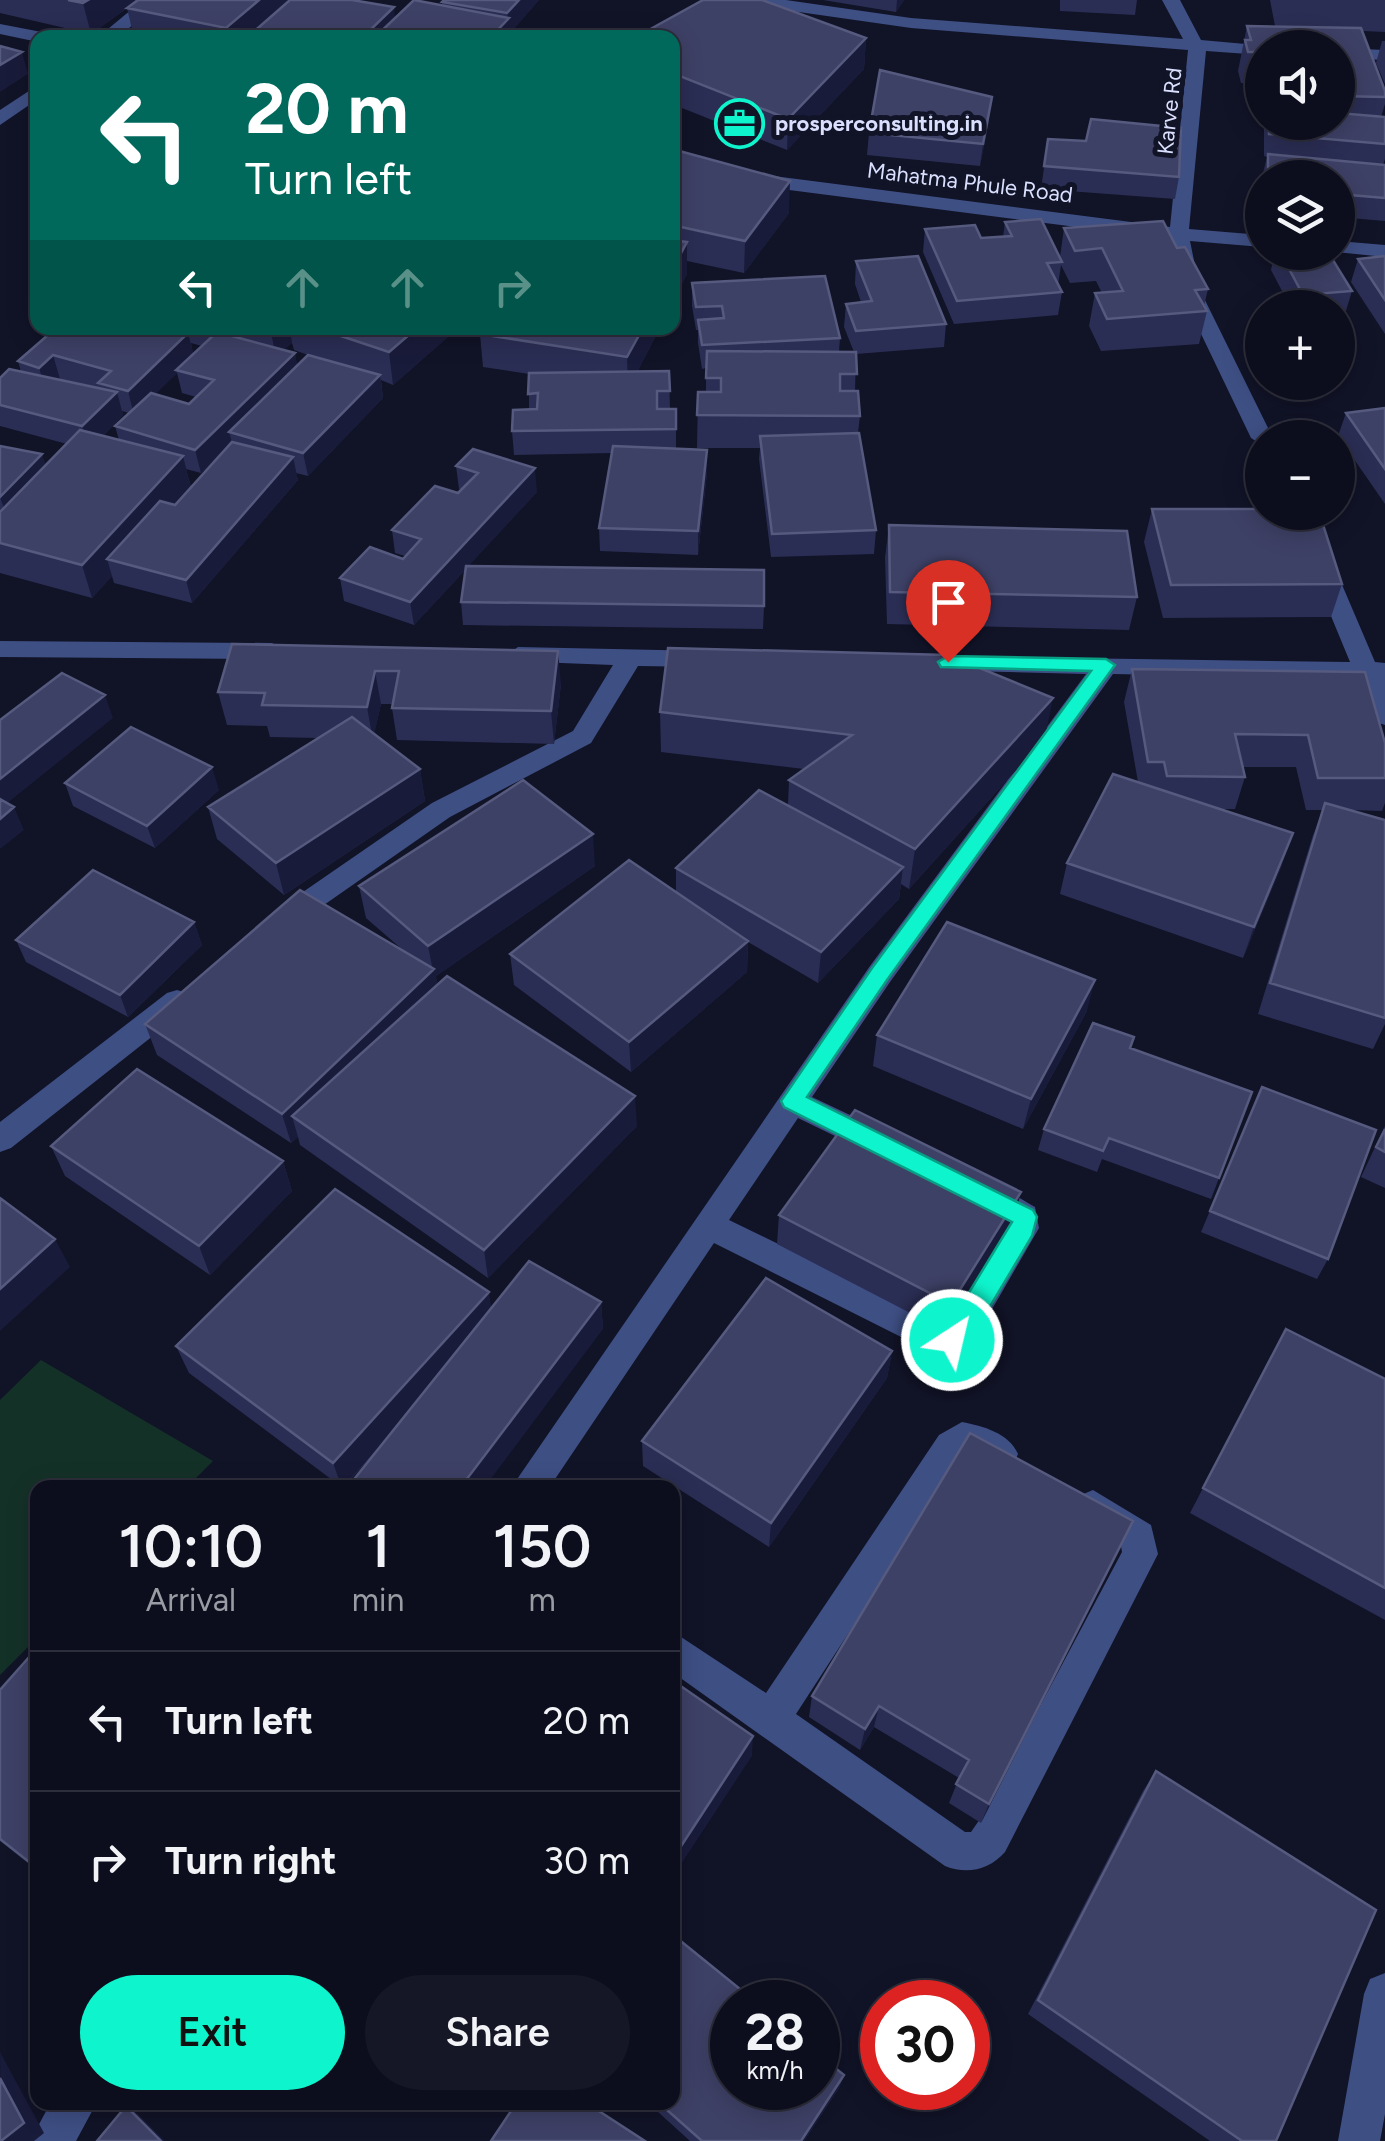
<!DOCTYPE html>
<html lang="en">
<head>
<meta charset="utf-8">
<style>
	body { margin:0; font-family:Figtree,sans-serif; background:#161726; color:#f1f3f6; height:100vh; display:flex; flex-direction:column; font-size:38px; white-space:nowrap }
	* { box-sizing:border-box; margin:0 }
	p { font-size:32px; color:#9a9ca4 }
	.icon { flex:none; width:55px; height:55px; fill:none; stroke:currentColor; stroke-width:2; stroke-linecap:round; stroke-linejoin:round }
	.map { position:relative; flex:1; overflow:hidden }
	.sheet { position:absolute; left:30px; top:1480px; width:650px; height:630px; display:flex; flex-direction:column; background:#0d0e1d; border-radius:20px; box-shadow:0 5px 25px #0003,0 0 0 2px #2d2e3b }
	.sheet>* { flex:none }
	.guide { position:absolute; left:30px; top:30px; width:650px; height:305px; border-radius:20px; box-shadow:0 5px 25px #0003,0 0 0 2px #2d2e3b; background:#00695c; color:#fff; overflow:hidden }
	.fabs { position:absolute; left:1245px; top:30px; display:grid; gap:20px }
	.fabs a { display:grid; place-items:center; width:110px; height:110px; border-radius:50%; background:#0d0e1d; box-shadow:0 5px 25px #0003,0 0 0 2px #2d2e3b; font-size:50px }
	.speed { position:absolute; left:710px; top:1980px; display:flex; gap:20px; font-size:50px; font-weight:700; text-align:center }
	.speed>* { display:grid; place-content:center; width:130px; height:130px; border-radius:50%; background:#0d0e1d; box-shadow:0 5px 25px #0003,0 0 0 2px #2d2e3b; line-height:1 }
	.speed small { font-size:25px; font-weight:400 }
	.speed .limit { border:15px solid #d22; background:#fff; color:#111 }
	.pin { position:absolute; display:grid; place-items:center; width:85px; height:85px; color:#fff; margin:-102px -42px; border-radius:50% 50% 50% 0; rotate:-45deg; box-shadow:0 0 10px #0007 }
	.pin .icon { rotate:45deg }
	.me { position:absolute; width:110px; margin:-55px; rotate:35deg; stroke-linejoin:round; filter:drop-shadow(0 0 8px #0008) }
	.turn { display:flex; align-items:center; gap:35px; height:210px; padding:0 50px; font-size:45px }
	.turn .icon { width:130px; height:130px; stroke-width:2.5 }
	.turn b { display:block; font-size:70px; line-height:85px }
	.lanes { display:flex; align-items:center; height:95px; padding:0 50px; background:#0003; justify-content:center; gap:50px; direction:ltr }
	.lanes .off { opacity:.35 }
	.eta { display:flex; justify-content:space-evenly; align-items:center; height:170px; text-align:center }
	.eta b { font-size:60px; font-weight:600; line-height:70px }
	.primary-button { display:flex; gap:20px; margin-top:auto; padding:20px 50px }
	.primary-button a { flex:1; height:115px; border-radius:60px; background:#0ef4cc; color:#111; font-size:40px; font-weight:600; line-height:115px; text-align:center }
	.primary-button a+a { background:#161726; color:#f1f3f6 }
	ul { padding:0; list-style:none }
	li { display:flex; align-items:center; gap:30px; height:140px; padding:0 50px; border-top:2px solid #2d2e3b }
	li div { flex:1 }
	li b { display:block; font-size:38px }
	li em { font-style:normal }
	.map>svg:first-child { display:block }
	.green { fill:#143128 }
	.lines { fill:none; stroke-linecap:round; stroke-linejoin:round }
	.minor { fill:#3e4f84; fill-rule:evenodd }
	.wall { fill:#2b2e54; fill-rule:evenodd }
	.shaded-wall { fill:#191b3a }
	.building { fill:#3e4166; stroke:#565a7e; stroke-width:2.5 }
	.route { fill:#0ef4cc; stroke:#099f85; stroke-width:2.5 }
	.labels { text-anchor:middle; stroke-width:10; stroke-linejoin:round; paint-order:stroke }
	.far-street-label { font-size:22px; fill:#d9dffd; stroke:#111327 }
	.far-poi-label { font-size:22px; font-weight:bold; fill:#d9dffd; stroke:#111327; text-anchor:start }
</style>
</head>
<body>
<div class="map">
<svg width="1385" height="2141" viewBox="0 0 1385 2141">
	<rect width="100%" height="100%" fill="#111327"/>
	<path class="green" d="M41,1360L213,1461L187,1487L38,1488L37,1638L0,1675V1400Z"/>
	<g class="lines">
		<path class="minor" d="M143,0H163L117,38H97Z
			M741,0H786L911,18L1183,39L1162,0H1180L1201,40L1268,46L1262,48V55L1206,51L1189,229L1262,235V247L1190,241L1200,290L1273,438H1262V445L1251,438L1180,290L1170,239L759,186L672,166V154L759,174L1170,227L1188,50L911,28L750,5Z
			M0,24L52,34L54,38H38V42L0,34Z
			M1338,48L1385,50V60L1338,58Z
			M38,85V99L0,125V110Z
			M1338,241L1385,245V257L1336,252Z
			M1288,512H1311L1375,662L1385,663V725L1376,722L1357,679L1113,674L890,982L812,1097L890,1134L894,1143L890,1152L879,1156L868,1152L798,1118L729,1220L945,1325L1007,1226L968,1201L963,1192L968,1183C990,1175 1016,1197 1035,1207L1039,1228L973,1342L952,1355L927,1350L714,1243L549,1488H511L870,966L1086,674L928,670L919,668L915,662L919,656L1350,662Z
			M0,641L272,643L284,651L272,659L0,657Z
			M518,647L707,651L720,659L707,667L638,666L591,743L450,817L291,928L281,932L271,928L267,921L271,914L432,803L573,731L613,665L509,661L506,655Z
			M177,990L187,993L192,1001L187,1009L11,1148L0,1152V1122L167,993Z
			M962,1422C983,1426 1009,1433 1018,1454L1013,1465L1001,1470L972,1456L963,1457L796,1714L965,1832H971L980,1819L1122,1552L1121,1546L1081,1519L1075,1507L1081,1495L1093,1490L1151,1525L1158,1554L1005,1852C989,1870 967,1875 945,1866L672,1672V1631L766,1693L939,1435Z
			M1385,1973V2114L1380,2141H1338L1364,1994L1370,1979Z
			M51,2102H97L76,2141H30Z"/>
	</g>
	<path class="wall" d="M0,0H351L395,18L442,5V2L444,0H539L510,33L511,38H134L127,8L130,6L91,34L0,13Z
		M823,0H904L896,12Z
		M1060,0H1137L1135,15L1060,11Z
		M1270,0H1385V32L1363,31L1385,91V104L1381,117H1385V159L1383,165H1385V221L1338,217V178H1262V210V177L1267,157L1264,156V126H1260L1255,109H1249L1244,92L1246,83H1241L1238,71L1247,26H1275ZM1262,48H1338V122H1262Z
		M636,37L866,38L864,69L787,150L672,104V38Z
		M1382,41H1385V84L1376,63Z
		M989,120L980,166L867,155L869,133Z
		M1048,139L1086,141L1179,177L1175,199L1041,189Z
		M672,149L789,213L744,273L687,261V274L672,303Z
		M1005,222L1060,257L1064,228L1177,248L1208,289L1204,306L1207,311L1199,344L1101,351L1089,326L1095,293H1102L1096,281L1070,283L1061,265L1058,285L1062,292L1058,315L954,324L923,252L925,229L981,238L1003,237Z
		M1275,252H1328L1352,291L1345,314L1338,315V308H1291L1271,270Z
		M1385,256V334L1351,282L1358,259Z
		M856,261L946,324L944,347L856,354L855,391L860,416L858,433L876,530L874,554L771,557L759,459L760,448H697L698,392H706V368L702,369L698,343V330H696L692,306V283L840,338L839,352H854L844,327L846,304L861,302L855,284Z
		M56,328H458L393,385L381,380L383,398L308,476L296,473L298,480L192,603L114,583L112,576L92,598L0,573V446L46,465L67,444L0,426V378L21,372L18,361ZM191,343L202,346L193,354ZM292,343L294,350L308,355L297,366L295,353L283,350ZM177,373L182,393L196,397L189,404L155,394ZM122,411L129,413L115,426L119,440L103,436L123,415ZM226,448L191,487L186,469L201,473Z
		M660,328L637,372L669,371L670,409H676V449L707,473L698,555L600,551L599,528L612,453L514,455L512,431L529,409V374L483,367L480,334Z
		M1385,408V504L1338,436L1346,413Z
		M456,466L537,492L468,566L764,606L763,629L463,625L461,602L466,569L414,625L344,601L340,578L403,559L405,556L395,553L392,530L458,493L462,490L459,489Z
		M1152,509L1342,584L1331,617L1163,618L1144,542Z
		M889,525L1137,597L1129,630L887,624L885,558Z
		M232,644L561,684L554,744L397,740L392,708V704H381L374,734L420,769L425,801L284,895L217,839L208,807L317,738L270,737L267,726L227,725L218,692Z
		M1132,669L1385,743V803L1382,811L1351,810L1385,820V1024L1373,1049L1258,1014L1313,835L1323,810H1306L1296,767H1243L1245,777L1235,809H1220L1282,865L1243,958L1060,894L1067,863L1138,782L1124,702Z
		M660,712L1045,738L909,889L901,884L899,899L818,983L748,942L747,972L631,1072L514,985L510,954L676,892V868L788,805L789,780L804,769L661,752Z
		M65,783L219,790L155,848L73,806Z
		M595,866L436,976L437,985L637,1126L488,1278L300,1145L298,1137L291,1143L157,1055L145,1024L404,951L366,918L359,886Z
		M194,922L202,945L128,1017L26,962L16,940Z
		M1087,1011L1023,1129L873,1066L877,1035Z
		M1262,1087L1328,1259L1317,1279L1201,1232Z
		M1252,1092L1211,1199L1102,1159L1097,1172L1038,1150L1044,1129Z
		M1385,1126V1188L1361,1177Z
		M51,1146L283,1161L292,1191L210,1275L65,1176Z
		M779,1215L1014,1221L945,1331L777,1244Z
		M601,1302L603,1329L385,1441L343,1488L189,1373L176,1346L491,1307Z
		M1286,1329L1385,1379V1620L1190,1513Z
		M892,1351L887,1378L769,1547L643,1466L642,1441Z
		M1121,1545L981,1823L949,1803L959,1778L874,1727L860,1750L809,1717L812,1696Z
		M38,1647V1871L0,1841V1690Z
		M1156,1771L1276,2141H1210L1028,2014L1143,1791Z
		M844,2075L839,2088L804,2141H690L647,2102H672Z"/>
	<path class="shaded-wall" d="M88,0H138L91,34L83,3Z
		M259,0H289L250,35L251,38H228L226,28Z
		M519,0H539L510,33L511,38H490L508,20L507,13Z
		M897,0H904L896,12Z
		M394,7L396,29L388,38H362Z
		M866,38L864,69L787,150L788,119Z
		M22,52L28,74L0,92V65Z
		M992,97L989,120L980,166L983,144Z
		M790,181L789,213L744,273L745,241Z
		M687,242V274L672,303V270Z
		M215,328H234L235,334L220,350Z
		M278,328H290L292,343L276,356L271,333Z
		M417,328H458L393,385L389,352Z
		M643,328H660L628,389L627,357Z
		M188,333L194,356L176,370L177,373L134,415L128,391Z
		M295,353L299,376L229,432L232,442L201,473L195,450Z
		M53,355L60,379L46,391L39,368Z
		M380,375L383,398L308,476L303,453Z
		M117,392L123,415L89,450L82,426Z
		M707,450V473L698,555V531Z
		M42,454L50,477L8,520L0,497Z
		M183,456L191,488L123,564L107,559L112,576L92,598L82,565Z
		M293,457L298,480L192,603L186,580Z
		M535,468L537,492L414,625L410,602Z
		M558,651L561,684L554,744L551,711Z
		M375,671L381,704L373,740L367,707Z
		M105,695L113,718L0,809V779Z
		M1053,698L1045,738L909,889L915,849Z
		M212,767L219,790L155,848L147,826Z
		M420,769L425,801L284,895L276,863Z
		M14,807L24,830L0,849V819Z
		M1293,833L1282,865L1243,958L1254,927Z
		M593,834L595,866L436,976L440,1000L292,1116L298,1137L291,1143L282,1114L433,971L428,946Z
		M903,867L899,899L818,983L821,952Z
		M194,922L202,945L128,1017L120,995Z
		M748,941L747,972L631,1072L629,1042Z
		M1095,980L1087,1011L1023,1129L1031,1099Z
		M635,1096L637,1126L488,1278L484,1250Z
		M283,1161L292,1191L210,1275L199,1246Z
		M1021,1192L1014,1221L945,1331L951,1304Z
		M55,1239L70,1267L0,1331V1289Z
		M489,1292L493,1320L342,1488L333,1463Z
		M601,1302L603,1329L484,1488H460Z
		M892,1351L887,1378L769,1547L771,1523Z
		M1133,1521L1121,1545L981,1823L989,1804Z
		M879,1706L874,1727L860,1750L865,1729Z
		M753,1736L752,1756L672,1878V1860Z
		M0,2052L44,2133L34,2141H1Z
		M844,2075L839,2088L804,2141H801Z
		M126,2106L138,2114L165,2141H161Z"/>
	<path class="building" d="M68,0H88L83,3Z
		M138,0H259L226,28L127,8Z
		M290,0H352L394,7L362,38H265L250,35Z
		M414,0L509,18L490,38H374Z
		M444,0H519L507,13L442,2Z
		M703,0H762L866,38L788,119L672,73V38H624L629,35L636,37Z
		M1247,26L1361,28L1385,91V97L1338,96V48H1262V78L1256,77L1251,61H1257L1254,52H1248L1245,40H1251Z
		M0,46L22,52L0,65Z
		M880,70L992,97L983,144L869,133Z
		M1338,113L1385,117V144L1269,134V122H1338Z
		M1091,119L1181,128L1179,177L1044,166L1048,139L1086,141Z
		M672,149L790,181L745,241L672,225Z
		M1268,154L1385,165V198L1338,194V178H1268Z
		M1041,219L1062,262L1047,263L1062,292L957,301L925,229L975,225L981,238L1012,236L1005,222Z
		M1163,221L1177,248L1185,247L1208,289L1195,290L1207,311L1107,319L1095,293L1123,291L1102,248L1075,251L1064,228Z
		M672,240L687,242L672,270Z
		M1280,252H1328L1352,291L1303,295Z
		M918,256L946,324L856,331L846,304L872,301L856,261Z
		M1385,256V300L1358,259Z
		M825,276L840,338L702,345L698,320L724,318L722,306L696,307L692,283Z
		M56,328H164L188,333L128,391L98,383L111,371L53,355L39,368L18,361Z
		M257,328H278L271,333Z
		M317,328H417L389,352Z
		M488,328H643L627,357L480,334Z
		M217,332L295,353L195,450L115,426L151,393L189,404L214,380L176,370Z
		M707,351L856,352L857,374H840V391H858L860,416L697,415L698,392H721V378H706Z
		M308,355L380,375L303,453L229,432Z
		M9,369L117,392L82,426L0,405V378Z
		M669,371L670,391H657V409H676V429L512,431L513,410L537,409L538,393L528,394L529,373Z
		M1385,408V469L1346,413Z
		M80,430L183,456L82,565L0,543V512Z
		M859,433L876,530L772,534L760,436Z
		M232,442L293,457L186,580L107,559L160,501L175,505Z
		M0,446L42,454L0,497Z
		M613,446L707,450L698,531L599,528Z
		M473,449L535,468L410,602L340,578L370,547L403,559L421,539L392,530L435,486L458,493L478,473L456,466Z
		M1152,509H1262V512H1319L1342,584L1171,585Z
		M889,525L1127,531L1137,597L890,592Z
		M466,566L764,570V606L461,602Z
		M232,644L558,651L551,711L392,708L399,671H375L367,707L262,705L265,693L218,692Z
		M668,648L948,655L1053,698L915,849L789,780L852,735L660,712Z
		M1132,669L1365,672L1385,743V778H1318L1308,735L1235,734L1245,777L1167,776L1164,762H1148Z
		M62,673L105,695L0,779V720Z
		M352,717L420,769L276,863L208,807Z
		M131,727L212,767L147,826L65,783Z
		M1113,774L1293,833L1254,927L1067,863Z
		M523,780L593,834L428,946L359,886Z
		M759,790L903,867L821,952L676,868Z
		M0,799L14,807L0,819Z
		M1325,803L1385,820V1018L1270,983Z
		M629,860L748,941L629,1042L510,954Z
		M93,870L194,922L120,995L16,940Z
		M300,890L434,969L282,1114L145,1024Z
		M947,922L1095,980L1031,1099L877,1035Z
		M447,976L635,1096L484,1250L292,1116Z
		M1093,1023L1134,1037L1130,1048L1252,1092L1219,1178L1109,1138L1103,1151L1044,1129Z
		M137,1069L283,1161L199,1246L51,1146Z
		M1262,1087L1376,1130L1328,1259L1210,1211Z
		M855,1110L1021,1192L951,1304L779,1215Z
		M1385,1129V1152L1376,1147Z
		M335,1189L489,1292L333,1463L176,1346Z
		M0,1198L55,1239L0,1289Z
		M529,1261L601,1302L460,1488H347Z
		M766,1278L892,1351L771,1523L642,1441Z
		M1286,1329L1385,1379V1588L1203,1488Z
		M970,1433L1133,1521L989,1804L956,1784L969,1760L879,1706L865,1729L812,1696Z
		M38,1647V1869L0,1839V1690Z
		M672,1680L753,1736L672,1860Z
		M1156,1771L1376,1910L1276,2141H1242L1038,2000Z
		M672,1934L756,2002H732V2088H818V2054L844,2075L801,2141H702L658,2102H672Z
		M0,2078L24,2123L1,2141H0Z
		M517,2102H585L645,2141H491Z
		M126,2106L161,2141H97Z"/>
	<path class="route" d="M948,656L1106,659L1115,665L887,980L807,1097L1033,1210L1037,1217L1032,1236L970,1340L952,1351L943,1348L940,1340L1012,1222L784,1107L781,1101L872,968L1091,671L941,667L938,662Z"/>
	<defs>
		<symbol id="office-ring" viewBox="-11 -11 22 22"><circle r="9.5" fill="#111327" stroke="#0ef4cc" stroke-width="1.5"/><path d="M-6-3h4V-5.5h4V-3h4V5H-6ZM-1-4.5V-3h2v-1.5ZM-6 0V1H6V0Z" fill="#0ef4cc"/></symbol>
	</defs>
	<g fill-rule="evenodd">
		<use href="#office-ring" x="712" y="96" width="55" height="55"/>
	</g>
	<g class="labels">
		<g class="far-street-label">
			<text transform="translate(1169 111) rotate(-84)" y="8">Karve Rd</text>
			<text transform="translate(970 182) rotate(7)" y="8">Mahatma Phule Road</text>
		</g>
		<g class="far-poi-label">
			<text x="775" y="131">prosperconsulting.in</text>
		</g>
	</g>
</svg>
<div class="fabs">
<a><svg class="icon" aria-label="sound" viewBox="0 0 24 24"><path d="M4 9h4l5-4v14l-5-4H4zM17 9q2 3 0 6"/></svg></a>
<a><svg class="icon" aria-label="layers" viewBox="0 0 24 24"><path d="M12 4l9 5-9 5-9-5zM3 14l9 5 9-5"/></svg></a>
<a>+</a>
<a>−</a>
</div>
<div class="speed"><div>28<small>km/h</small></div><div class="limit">30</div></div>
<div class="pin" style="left:948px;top:662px;background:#d93025"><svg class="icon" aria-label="arrive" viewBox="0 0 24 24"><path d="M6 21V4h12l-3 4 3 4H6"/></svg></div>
<svg class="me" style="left:952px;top:1340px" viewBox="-20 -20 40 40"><circle r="17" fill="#0ef4cc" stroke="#fff" stroke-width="3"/><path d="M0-11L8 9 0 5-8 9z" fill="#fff"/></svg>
<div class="guide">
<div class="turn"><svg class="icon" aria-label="left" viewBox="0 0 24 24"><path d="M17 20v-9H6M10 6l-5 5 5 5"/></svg><div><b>20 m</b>Turn left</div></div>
<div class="lanes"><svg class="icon" aria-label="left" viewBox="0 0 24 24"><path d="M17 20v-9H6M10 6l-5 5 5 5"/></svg><svg class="icon off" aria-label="ahead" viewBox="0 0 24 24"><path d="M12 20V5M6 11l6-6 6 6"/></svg><svg class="icon off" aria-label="ahead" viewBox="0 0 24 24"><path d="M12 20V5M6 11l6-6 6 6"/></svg><svg class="icon off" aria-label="right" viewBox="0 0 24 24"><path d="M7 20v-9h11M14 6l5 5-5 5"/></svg></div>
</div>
<section class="sheet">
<div class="eta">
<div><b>10:10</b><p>Arrival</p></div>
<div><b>1</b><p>min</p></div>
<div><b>150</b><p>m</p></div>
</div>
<ul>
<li><svg class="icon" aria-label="left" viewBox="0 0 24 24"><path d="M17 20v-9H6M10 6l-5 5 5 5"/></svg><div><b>Turn left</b></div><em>20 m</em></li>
<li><svg class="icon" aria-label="right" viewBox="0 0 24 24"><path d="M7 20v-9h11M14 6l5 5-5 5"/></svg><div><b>Turn right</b></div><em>30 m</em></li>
</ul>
<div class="primary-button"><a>Exit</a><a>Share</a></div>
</section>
</div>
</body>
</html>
